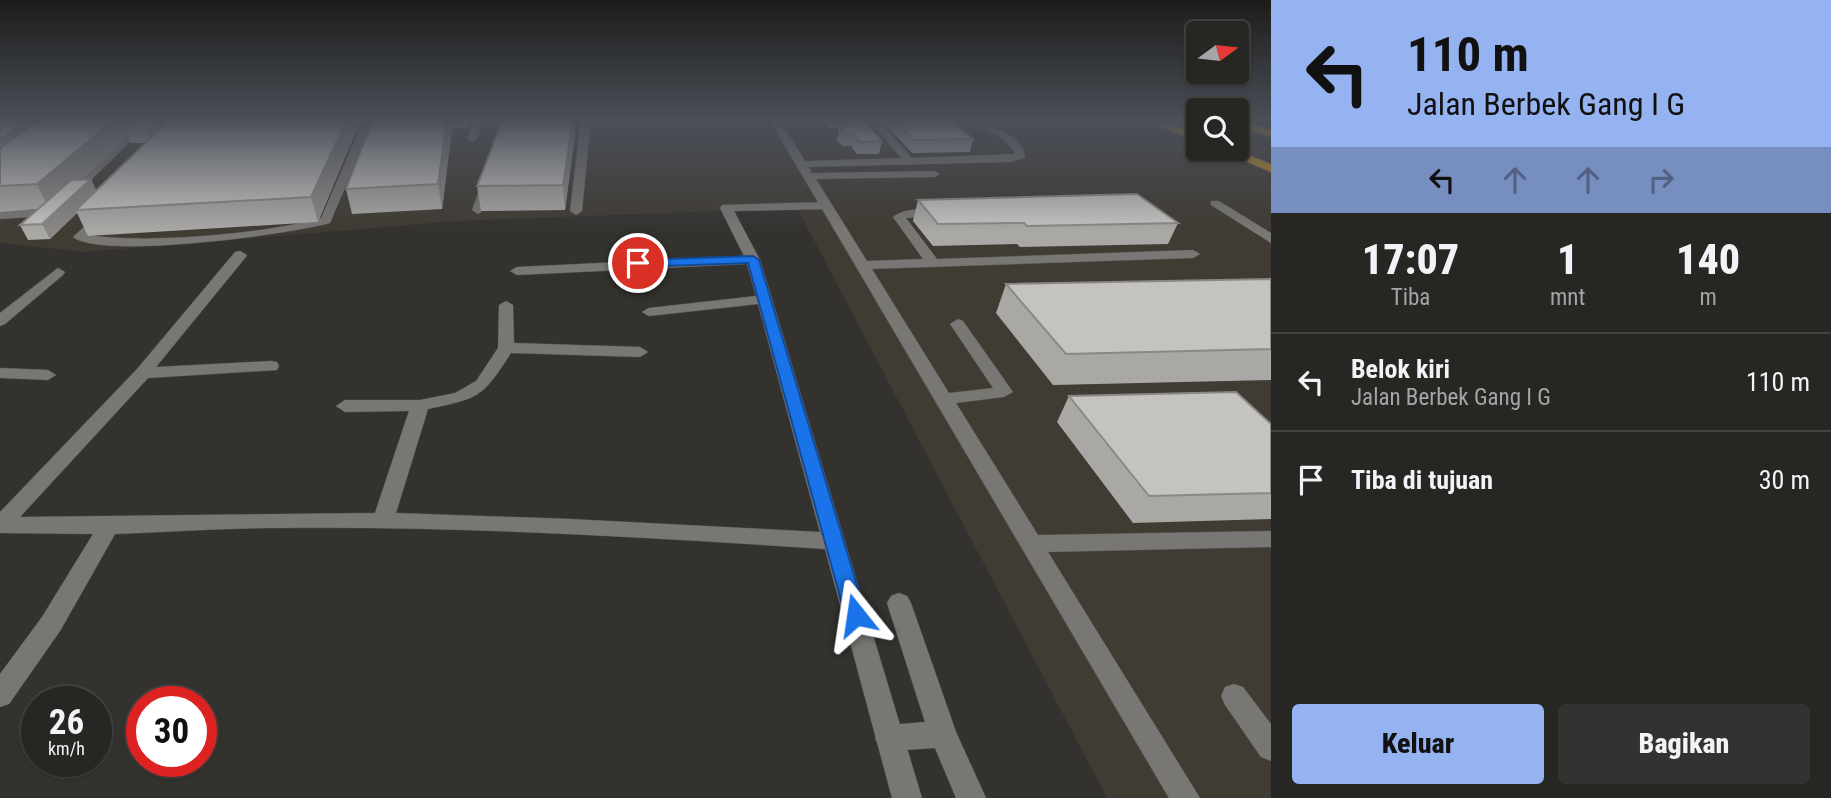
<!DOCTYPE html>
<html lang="id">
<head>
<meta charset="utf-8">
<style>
	body { margin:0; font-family:"Roboto Condensed",sans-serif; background:#323230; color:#f1f3f6; height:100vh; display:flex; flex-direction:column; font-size:26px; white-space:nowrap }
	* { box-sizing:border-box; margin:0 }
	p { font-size:23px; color:#a4a5a6 }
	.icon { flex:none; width:38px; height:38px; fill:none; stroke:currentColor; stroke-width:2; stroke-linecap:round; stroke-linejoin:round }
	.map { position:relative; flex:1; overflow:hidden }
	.drawer { display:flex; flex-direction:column; background:#262623; width:560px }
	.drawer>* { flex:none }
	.banner { background:#95b2f1; color:#111; overflow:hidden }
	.needle { width:46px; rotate:75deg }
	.fabs { position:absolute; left:1186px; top:21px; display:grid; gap:14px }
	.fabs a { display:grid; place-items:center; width:63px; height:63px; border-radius:7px; background:#262623; box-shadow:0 2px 5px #0004,0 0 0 2px #424341; font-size:35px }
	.speed { position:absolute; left:21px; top:686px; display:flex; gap:14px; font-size:35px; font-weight:700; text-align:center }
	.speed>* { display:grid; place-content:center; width:91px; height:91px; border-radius:50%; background:#262623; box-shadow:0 2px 5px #0004,0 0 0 2px #424341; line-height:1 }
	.speed small { font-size:18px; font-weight:400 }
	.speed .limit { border:10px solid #d22; background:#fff; color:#111 }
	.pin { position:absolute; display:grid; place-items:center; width:60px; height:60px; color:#fff; margin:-30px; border:4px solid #fff; border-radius:50%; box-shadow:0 2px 7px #0007 }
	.me { position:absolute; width:77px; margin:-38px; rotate:345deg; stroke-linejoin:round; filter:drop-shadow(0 0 5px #0008) }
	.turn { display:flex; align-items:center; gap:24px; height:147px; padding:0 21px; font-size:32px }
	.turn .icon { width:91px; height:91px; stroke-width:2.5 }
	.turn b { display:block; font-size:49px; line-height:60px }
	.lanes { display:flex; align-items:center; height:66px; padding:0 21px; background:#0003; justify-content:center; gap:35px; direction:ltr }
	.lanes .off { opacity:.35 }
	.eta { display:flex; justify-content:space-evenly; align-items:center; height:119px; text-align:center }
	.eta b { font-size:42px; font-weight:800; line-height:49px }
	.button { display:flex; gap:14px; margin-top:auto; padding:14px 21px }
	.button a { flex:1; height:80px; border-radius:7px; background:#95b2f1; color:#111; font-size:28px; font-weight:800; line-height:80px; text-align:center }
	.button a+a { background:#323230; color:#f1f3f6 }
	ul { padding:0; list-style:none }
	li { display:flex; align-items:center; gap:21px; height:98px; padding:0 21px; border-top:2px solid #424341 }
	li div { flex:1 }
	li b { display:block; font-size:26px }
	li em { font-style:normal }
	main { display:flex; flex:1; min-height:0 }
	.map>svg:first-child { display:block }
	.built { fill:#403b33 }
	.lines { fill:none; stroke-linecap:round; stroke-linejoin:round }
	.service-casing { stroke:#504f4c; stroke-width:1 }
	.minor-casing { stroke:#504f4c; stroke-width:1 }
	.motorway-casing { stroke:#504f4c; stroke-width:2 }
	.service { fill:#797774; fill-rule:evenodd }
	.minor { fill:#797774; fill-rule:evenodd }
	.motorway { fill:#ca921a; fill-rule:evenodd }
	.wall { fill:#a9a8a5; fill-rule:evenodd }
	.shaded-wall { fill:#8a8886 }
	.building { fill:#c5c3c0; stroke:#8a8886; stroke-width:2 }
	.route { fill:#1a73e8; stroke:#114b97; stroke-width:2 }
</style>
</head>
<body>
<main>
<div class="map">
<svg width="1271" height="798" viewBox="0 0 1271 798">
	<rect width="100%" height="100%" fill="#33322f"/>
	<path class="built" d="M0,119H1199V149H1237V119H1271V798H1107L797,208L456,221L85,252L0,243Z"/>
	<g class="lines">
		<defs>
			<path id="service" d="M144,119H154L59,211L47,216L0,219V211L45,209L51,205Z
				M364,119H374L330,223C291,234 101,260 73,237L102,210L108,214L88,235C145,244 265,234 321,218Z
				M474,119H484L477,139L472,142L467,139Z
				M581,119H591L582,211L576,215L570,211Z
				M769,119H779L805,161L901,158L874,126C897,108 1026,116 1025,158L1010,162L809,167L812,173L935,171L940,174L935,177L816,179L867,261L923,259L893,217C903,208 935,206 945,213L943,216L906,218L937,259L1193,250L1200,254L1193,258L872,269L949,393L993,388L950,324L958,319L963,321L1013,392L1004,397L956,403L1038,535L1271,531V547L1048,552L1200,798H1169ZM961,124C981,127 1005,135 1015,154L912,158L885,127Z
				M483,180L493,182L484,210L478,214L472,210Z
				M899,593L907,596L911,603L956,732L986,798H956L935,748L889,751L879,747L875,738L879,729L889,725L925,722L887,603L891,596Z
				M1234,684L1243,687L1271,724V761L1261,757L1225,705L1221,696L1225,687Z"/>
			<path id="minor" d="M1211,201H1219L1271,233V243L1211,205Z
				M827,202L831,203V209L734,211L760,260L772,299L922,798H892L825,549C643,537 461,526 279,528C225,528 170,532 115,534L60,631L9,704L0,707V674L42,617L93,534L0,533V512L137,369L235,252L240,251L247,255L245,258L156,367L271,361L277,362L279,366L277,370L148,378L20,517L375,513L409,411L345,412L336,406L345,400H420L455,393L476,381L498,348L499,305L506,301L513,305L514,343L640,347L648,352L640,357L511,353C482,398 480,398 428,409L396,513L570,519L820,532L758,304L649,316L642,312L649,308L756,296L747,264L517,275L510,271L517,267L744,256L720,208L722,205Z
				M58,268L65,272L63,275L5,324L0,326V313Z
				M0,368L48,370L56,375L48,380L0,378Z"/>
			<path id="motorway" d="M1142,119H1157L1199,135V142Z
				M1237,119L1271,130V137L1237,126Z
				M1217,149H1233L1271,164V172Z"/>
		</defs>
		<use href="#service" class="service-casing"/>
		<use href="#minor" class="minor-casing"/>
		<use href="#motorway" class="motorway-casing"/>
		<use href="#service" class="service"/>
		<use href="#minor" class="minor"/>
		<use href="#motorway" class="motorway"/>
	</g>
	<path class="wall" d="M30,119L33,125L42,119H361L318,222L88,236L77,213L50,239L28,240L20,225L38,209L0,212V121ZM128,137L131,143H145L96,190L91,179L81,180Z
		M373,119H469L468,127L452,128L442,209L352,214L346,189Z
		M577,119L565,210L481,211L477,186Z
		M822,119H863L882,141L879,154H857L851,146H842L837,140L839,131L836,127L829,128Z
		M888,119H950L973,139L970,152L912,153L887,126Z
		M918,200L1178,223L1168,244L1020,247L1017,244L933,246L913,221Z
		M1271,279V380L1053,385L996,313L1006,284Z
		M1069,396L1271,424V519L1133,523L1057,422Z"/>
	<path class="shaded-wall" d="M30,119L36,131L6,153L0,139Z
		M115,119H141L125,131L128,137L49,209L37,184Z
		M158,119H175L151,142L146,130Z
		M347,119H361L318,222L311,197Z
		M447,119H451L452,128L442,209L438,184Z
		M573,119H577L565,210L563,185Z
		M91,179L97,193L76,210L77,213L50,239L42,224Z"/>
	<path class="building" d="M30,119L0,139V121Z
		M42,119H115L37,184L0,186V148Z
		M139,119H158L146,130L125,131Z
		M170,119H347L311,197L76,210Z
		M373,119H447L438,184L346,189Z
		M503,119H573L563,185L477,186Z
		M841,119H862L882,141L859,142L853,134H844L839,128L848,127Z
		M894,119H950L973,139L914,140Z
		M91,179L42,224L20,225L71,180Z
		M1137,194L1178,223L1027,226L1024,223L938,224L918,200Z
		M1271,279V349L1066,354L1006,284Z
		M1236,392L1271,424V493L1149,496L1069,396Z"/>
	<linearGradient id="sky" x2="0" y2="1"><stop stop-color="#1c1c1a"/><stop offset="0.52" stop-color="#4a4f58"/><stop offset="1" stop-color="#4a4f58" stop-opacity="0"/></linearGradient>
	<rect width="1271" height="231" fill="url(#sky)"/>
	<path class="route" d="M753,256L759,260L866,615L863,621L856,624L848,621L845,615L748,263L638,267L632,263L638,260Z"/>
</svg>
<div class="fabs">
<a><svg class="needle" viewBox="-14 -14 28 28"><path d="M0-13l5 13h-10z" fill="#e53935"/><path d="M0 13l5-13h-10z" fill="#a4a5a6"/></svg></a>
<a><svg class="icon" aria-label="search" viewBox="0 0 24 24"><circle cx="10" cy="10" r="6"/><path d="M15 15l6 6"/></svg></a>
</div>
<div class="speed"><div>26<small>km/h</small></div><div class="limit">30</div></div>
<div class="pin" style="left:638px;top:263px;background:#d93025"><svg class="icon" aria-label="arrive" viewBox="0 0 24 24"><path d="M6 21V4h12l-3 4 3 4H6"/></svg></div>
<svg class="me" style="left:856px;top:615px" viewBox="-20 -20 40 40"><path d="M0-17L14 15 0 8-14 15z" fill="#1a73e8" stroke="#fff" stroke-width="4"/></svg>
</div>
<section class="drawer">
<div class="banner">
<div class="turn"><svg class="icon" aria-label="left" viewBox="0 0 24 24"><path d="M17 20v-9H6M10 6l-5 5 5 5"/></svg><div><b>110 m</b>Jalan Berbek Gang I G</div></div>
<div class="lanes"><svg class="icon" aria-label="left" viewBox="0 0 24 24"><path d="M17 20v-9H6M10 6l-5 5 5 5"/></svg><svg class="icon off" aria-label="ahead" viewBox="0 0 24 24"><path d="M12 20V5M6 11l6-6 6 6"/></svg><svg class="icon off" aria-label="ahead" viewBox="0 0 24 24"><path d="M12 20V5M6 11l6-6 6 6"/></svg><svg class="icon off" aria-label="right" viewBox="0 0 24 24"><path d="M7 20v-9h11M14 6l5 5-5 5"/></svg></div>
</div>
<div class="eta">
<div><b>17:07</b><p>Tiba</p></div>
<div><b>1</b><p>mnt</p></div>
<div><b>140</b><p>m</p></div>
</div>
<ul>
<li><svg class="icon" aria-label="left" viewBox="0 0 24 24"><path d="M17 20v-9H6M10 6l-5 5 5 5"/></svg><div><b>Belok kiri</b><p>Jalan Berbek Gang I G</p></div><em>110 m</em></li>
<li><svg class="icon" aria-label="arrive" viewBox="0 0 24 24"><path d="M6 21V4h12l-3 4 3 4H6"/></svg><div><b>Tiba di tujuan</b></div><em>30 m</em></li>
</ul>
<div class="button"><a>Keluar</a><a>Bagikan</a></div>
</section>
</main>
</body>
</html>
